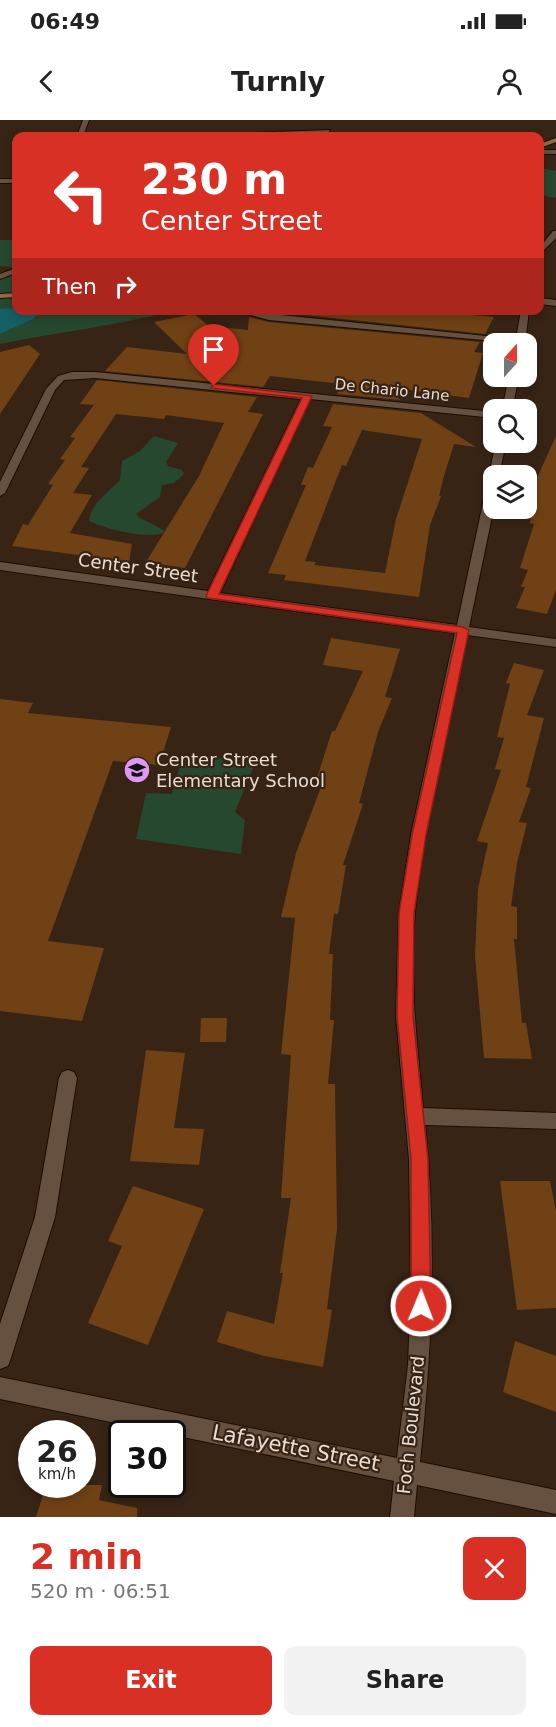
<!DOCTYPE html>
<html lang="en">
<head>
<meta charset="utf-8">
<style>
	body { margin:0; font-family:"DejaVu Sans",sans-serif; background:#f2f2f2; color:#222; height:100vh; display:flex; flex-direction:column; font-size:22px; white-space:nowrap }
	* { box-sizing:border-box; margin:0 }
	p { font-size:20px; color:#767676 }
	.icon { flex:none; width:33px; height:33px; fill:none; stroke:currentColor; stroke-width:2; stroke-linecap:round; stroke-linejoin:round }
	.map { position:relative; height:1397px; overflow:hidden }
	.side { display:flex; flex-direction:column; background:#fff; flex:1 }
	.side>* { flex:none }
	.top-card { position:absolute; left:12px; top:12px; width:532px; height:183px; border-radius:12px; box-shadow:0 3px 9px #0003; background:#d93025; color:#fff; overflow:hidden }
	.needle { width:39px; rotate:21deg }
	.controls { position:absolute; left:483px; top:213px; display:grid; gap:12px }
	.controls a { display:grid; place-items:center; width:54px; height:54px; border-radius:12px; background:#fff; box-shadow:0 3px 9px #0003; font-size:30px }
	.speed { position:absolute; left:18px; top:1300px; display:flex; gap:12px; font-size:30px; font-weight:700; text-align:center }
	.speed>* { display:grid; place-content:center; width:78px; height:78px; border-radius:50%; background:#fff; box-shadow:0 3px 9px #0003; line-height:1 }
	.speed small { font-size:15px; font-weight:400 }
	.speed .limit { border:3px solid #111; border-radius:9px; background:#fff; color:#111 }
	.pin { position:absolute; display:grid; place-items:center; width:51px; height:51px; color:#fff; margin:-62px -26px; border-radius:50% 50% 50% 0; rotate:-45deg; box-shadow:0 0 6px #0007 }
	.pin .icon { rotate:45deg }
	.me { position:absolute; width:66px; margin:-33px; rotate:1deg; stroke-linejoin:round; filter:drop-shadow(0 0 4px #0008) }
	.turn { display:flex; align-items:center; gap:21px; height:126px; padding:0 30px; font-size:27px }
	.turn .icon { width:78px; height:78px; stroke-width:2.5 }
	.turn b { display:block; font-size:42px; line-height:51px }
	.then { display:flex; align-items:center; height:57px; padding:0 30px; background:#0003; gap:12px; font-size:22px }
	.round { display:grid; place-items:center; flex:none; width:63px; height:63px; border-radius:12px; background:#f2f2f2 }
	.overview { display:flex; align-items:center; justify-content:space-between; height:102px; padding:0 30px }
	h1 { font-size:36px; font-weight:700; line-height:45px; color:#d93025 }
	.cta { display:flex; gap:12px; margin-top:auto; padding:12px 30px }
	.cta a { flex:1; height:69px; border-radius:12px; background:#d93025; color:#fff; font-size:24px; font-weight:700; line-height:69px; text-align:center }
	.cta a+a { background:#f2f2f2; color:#222 }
	.status { display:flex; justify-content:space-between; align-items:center; height:42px; padding:0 30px; background:#fff; direction:ltr }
	.status svg { height:16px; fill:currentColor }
	header { display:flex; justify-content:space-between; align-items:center; height:78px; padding:0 30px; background:#fff; font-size:27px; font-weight:700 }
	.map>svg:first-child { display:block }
	.green { fill:#25482f }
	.water { fill:#146064 }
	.building { fill:#704115; fill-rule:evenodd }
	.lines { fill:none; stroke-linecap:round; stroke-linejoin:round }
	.minor-casing { stroke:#1d0d01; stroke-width:2 }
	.secondary-casing { stroke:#1d0d01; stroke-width:2 }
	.minor { fill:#665140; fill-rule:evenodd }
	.secondary { fill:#926a48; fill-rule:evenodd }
	.route { fill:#d93025; stroke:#8d1f18; stroke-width:1.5 }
	.labels { text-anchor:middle; stroke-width:4.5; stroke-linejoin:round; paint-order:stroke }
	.far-street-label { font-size:15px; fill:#eaddd3; stroke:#372415 }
	.street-label { font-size:18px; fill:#eaddd3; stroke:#372415 }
	.poi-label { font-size:18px; fill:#eaddd3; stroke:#372415; text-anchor:start }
	.near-street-label { font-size:21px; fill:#eaddd3; stroke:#372415 }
</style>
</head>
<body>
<div class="status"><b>06:49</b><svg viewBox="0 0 49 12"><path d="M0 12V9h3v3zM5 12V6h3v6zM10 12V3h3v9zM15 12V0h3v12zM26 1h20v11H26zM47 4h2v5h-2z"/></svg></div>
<header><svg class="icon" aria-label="back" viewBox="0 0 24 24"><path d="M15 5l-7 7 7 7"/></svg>Turnly<svg class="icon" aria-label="person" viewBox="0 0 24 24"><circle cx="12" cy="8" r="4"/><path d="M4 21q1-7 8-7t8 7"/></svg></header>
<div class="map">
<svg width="556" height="1397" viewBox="0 0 556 1397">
	<rect width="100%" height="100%" fill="#372415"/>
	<path class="green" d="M540,48L556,51V78L540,75Z
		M0,120H16V190L172,191C116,206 57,212 0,224V157L15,151L13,147L0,146Z
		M154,316L178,323L166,342L168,346L182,350L184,354L174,363L162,365L160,377L136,394C139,399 157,405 164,411L163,413C145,419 106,409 89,401C91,383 108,373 120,360L122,341L140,331Z
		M183,636L256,641L235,692L245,700L241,734L136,719L146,673L172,674Z"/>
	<path class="water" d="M16,188V190L38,193L33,199L0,214V189Z"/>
	<path class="building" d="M258,190H417L494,197L485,214Z
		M194,194L209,206L248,210L249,197L269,202L480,222L474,232L483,233L469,278L379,266L401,280L337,274L342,264L270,256L263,267L105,251L127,227L187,234L154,202Z
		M29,225L40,234L0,294V232Z
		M97,260L257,277L248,292L263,294L185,448L146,442L199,356L224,303L166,295L164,299L116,294L81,347L89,348L73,373L92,375L70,413L132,424L129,442L12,426L23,404L28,405L53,365L48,364L65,340L60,339L75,318L70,317L94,285L80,284Z
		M333,284L421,293L476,327L454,324L444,356L439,376H441L430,405L419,477L284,460L286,455L268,453L306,365H301L308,347L313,348L332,307L323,306ZM362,310L422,319L396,399L385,453L314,445L316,442L305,441L342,345L346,346Z
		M556,316V470L547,494L516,488L525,467H521L528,450L520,448L534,404L530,403L537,358Z
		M331,518L400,529L385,577L392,578L378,612L359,683L363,684L343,745H346L338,794H334L329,834H333L330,900H334L328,964H335L337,1109L327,1189L332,1190L323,1247L264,1236L217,1222L227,1191L274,1204L283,1153H280L291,1078H281L291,935L281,934L295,798L281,797L296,733L323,662L316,661L332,611H335L363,551L323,545Z
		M514,543L544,550L527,595L544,598L526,667L531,668L519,702L527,703L517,743L511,786L517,787V819H514L522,903H526L532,939L484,938L475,836L478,769L488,723L477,721L501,650L495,649L504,618L497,617L510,564L506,563Z
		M0,579L33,583L28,593L171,607L159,645L113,641L48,821L104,828L82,901L0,891Z
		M201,898H227L226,922H200Z
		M146,930L185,933L174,1008L204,1009L199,1045L130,1041Z
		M500,1061H550L556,1091V1188L517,1190Z
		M133,1066L204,1089L148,1225L88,1203L122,1126L108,1121Z
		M515,1221L556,1236V1292L503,1272Z
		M46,1365H102L99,1380L137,1388V1397H36Z"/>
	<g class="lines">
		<defs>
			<path id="minor" d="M83,0H89L83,16H77Z
				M330,10L328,13L216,16L219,14Z
				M540,30H556V34H540Z
				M0,59H16V63H0Z
				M553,111H556V118L540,134V127Z
				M16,148V153L0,159V154Z
				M540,178L556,180V186L540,184Z
				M231,190L516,219L521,190H529L525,224L269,200Z
				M72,252H95L494,292V298L310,279L220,473L457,505L496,322H506L499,356H494V387L469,507L556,519V527L467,515C449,606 424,699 415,792C409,858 417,923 423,988L556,993V1009L425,1005C437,1118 432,1230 420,1342L556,1370V1394L417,1365L414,1397H390L394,1361L0,1279V1257L397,1338L408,1245L411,1167L409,1039L396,896L399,793L411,715L455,513L0,450V442L208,471L301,279L95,258L64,260L55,270L5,373L0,376V362L46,269L58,256Z
				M509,256H519L512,290H502Z
				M68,950L74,952L77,958L55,1097L11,1238L8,1246L0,1249V1204L35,1097L59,958L62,952Z"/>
			<path id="secondary" d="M556,18V22L540,28V24Z
				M16,173V177L0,178V174Z"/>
		</defs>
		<use href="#minor" class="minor-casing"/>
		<use href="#secondary" class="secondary-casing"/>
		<use href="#minor" class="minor"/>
		<use href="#secondary" class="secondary"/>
	</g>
	<path class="route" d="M214,264L312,276L219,474L463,507L469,510L426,715L414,793L413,896L428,1039L431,1186L428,1193L421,1196L414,1193L411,1186V1039L397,896L399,793L412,715L457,513L208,478L206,476L302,278L211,268Z"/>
	<defs>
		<symbol id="school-disc" viewBox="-11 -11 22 22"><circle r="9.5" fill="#df98f1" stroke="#372415"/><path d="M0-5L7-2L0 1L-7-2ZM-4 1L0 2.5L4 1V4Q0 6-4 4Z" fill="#111"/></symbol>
	</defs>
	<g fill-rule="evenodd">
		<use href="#school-disc" x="122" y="635" width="30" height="30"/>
	</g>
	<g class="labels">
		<g class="far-street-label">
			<text transform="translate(392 270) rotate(6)" y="5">De Chario Lane</text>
		</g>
		<g class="street-label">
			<text transform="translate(138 448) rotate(8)" y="6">Center Street</text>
			<text transform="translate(411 1305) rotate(-84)" y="6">Foch Boulevard</text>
		</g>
		<g class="poi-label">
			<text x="156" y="646">Center Street<tspan x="156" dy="21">Elementary School</tspan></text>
		</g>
		<g class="near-street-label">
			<text transform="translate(296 1328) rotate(11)" y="7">Lafayette Street</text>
		</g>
	</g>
</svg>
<div class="controls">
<a><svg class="needle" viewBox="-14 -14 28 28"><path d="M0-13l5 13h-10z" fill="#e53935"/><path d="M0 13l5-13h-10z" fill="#767676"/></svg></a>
<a><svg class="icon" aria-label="search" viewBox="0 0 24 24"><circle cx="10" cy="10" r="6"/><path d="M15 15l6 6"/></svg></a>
<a><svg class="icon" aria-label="layers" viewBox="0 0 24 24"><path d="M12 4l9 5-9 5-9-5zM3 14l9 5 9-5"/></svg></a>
</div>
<div class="speed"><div>26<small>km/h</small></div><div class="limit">30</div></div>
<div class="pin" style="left:214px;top:266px;background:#d93025"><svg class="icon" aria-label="arrive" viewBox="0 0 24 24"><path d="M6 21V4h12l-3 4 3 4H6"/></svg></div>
<svg class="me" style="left:421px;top:1186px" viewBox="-20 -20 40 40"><circle r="17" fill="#d93025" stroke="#fff" stroke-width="3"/><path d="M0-11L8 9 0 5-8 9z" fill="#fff"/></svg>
<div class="top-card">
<div class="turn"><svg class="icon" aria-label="left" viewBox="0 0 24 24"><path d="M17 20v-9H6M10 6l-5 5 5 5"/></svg><div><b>230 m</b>Center Street</div></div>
<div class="then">Then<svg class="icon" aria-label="right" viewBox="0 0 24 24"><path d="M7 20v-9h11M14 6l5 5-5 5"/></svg></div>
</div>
</div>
<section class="side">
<div class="overview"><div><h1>2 min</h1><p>520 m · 06:51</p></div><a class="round" style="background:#d93025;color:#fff"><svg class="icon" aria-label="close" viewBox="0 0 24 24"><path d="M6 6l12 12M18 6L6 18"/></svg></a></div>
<div class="cta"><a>Exit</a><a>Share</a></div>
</section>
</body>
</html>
